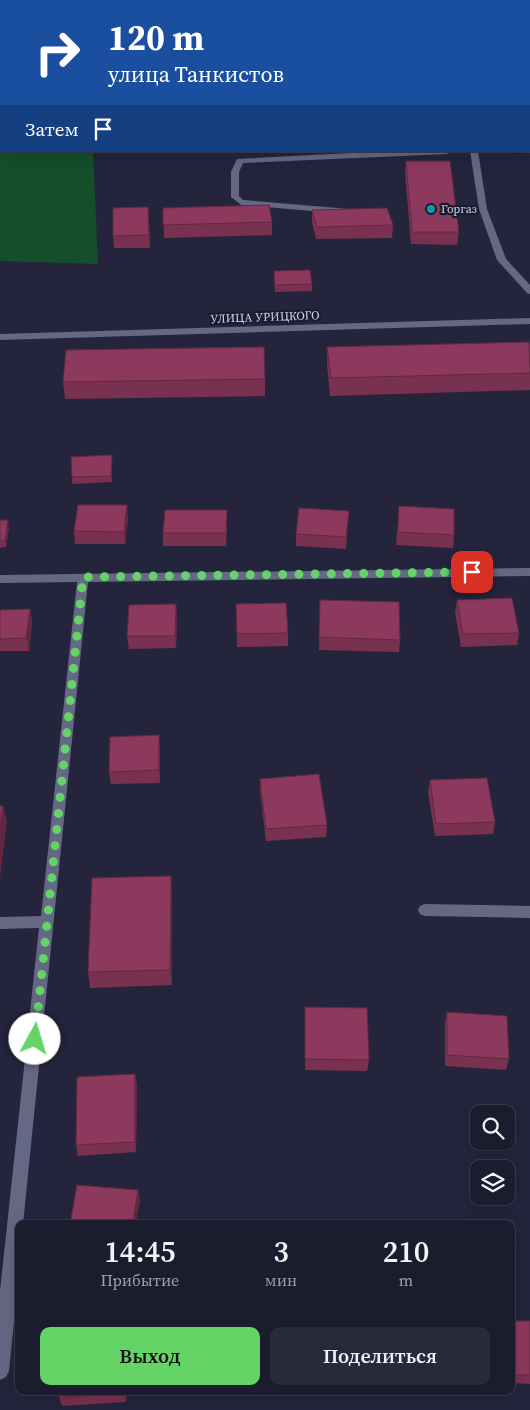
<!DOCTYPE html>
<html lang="ru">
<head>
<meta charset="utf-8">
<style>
	body { margin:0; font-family:"Source Serif 4",serif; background:#28293a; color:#f1f3f6; height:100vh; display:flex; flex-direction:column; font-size:19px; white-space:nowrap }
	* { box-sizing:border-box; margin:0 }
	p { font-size:16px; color:#a0a1aa }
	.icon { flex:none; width:28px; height:28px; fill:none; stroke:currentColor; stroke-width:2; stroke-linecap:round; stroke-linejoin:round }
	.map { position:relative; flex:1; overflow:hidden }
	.drawer { position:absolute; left:15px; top:1220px; width:500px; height:175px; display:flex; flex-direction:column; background:#1b1c2e; border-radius:10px; box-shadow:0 5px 20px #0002,0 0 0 1px #393a4a }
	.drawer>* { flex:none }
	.top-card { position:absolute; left:0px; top:0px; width:530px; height:152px; box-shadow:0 5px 20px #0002,0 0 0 1px #393a4a; background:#1a4fa0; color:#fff; overflow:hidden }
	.tools { position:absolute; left:470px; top:1105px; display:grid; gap:10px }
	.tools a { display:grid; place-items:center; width:45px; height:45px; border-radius:10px; background:#1b1c2e; box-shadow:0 5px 20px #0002,0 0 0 1px #393a4a; font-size:25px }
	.pin { position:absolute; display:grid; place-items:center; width:42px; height:42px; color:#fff; margin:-21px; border-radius:10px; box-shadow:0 2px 8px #0006 }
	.me { position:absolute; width:55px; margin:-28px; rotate:6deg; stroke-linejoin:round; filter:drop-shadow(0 0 4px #0008) }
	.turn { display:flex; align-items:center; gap:18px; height:105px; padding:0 25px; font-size:22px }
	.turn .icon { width:65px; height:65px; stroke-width:2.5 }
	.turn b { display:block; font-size:35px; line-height:42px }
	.then { display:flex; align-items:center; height:48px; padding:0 25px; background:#0003; gap:10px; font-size:19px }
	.eta { display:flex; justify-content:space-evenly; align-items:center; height:85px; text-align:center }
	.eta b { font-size:30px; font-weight:600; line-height:35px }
	.cta { display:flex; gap:10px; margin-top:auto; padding:10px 25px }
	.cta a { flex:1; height:58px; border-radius:10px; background:#65d467; color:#111; font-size:20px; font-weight:600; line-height:58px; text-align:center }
	.cta a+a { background:#28293a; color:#f1f3f6 }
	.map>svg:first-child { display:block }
	.green { fill:#154f2a }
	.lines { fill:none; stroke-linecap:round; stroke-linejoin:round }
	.service { fill:#656884; fill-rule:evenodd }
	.minor { fill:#656884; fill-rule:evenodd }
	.wall { fill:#793150 }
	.shaded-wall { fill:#632841 }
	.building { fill:#8d395d; stroke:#632841 }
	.route { stroke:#65d467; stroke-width:9; stroke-dasharray:0 16.2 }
	.culture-dot { fill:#0f9aa8; stroke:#1b1c33; stroke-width:2 }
	.labels { text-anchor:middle; stroke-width:4.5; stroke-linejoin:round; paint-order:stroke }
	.far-poi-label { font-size:12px; fill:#d1d3e3; stroke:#1b1c33; text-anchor:start }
	.far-street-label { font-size:12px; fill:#d1d3e3; stroke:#1b1c33 }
</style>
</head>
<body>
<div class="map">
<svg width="530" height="1410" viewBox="0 0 530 1410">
	<rect width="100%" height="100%" fill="#24253d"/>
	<path class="green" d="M0,0H485V1H1V151H93L98,264L0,261Z"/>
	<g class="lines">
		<path class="service" d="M0,107H1V111H0Z
			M389,151H451L447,154L243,163L239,172V196L243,200L350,209L351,211L347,214L241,205L231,197V172L237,159Z
			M470,151H478L487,209L506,259L530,285V294L527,293L497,260L479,209Z"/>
		<path class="minor" d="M530,318V324L0,340V334Z
			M530,568V576L88,582L23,1224H19V1271L9,1371L6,1377L0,1380V1291L39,928L0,929V917L41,916L77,582L0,583V575Z
			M425,904L530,906V918L425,916L420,914L418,910L420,906Z"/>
	</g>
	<path class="wall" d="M406,161L459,232L457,245L411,244L405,173Z
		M163,208L272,222V235L164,238Z
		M312,210L393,225L392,238L316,239L312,222Z
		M149,219L150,248H114L113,236Z
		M274,271L312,284V291L275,292Z
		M530,344V390L330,396L327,364V347Z
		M265,379V396L65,399L63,382Z
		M112,462V482L72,484V477Z
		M399,506L454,535L453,548L396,545Z
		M349,511L346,549L296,546V534Z
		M128,518L125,544H75L74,531Z
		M0,520L9,527L6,547L0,548Z
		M227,523L226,546H163V533Z
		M320,600L400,640L399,652L319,650Z
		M457,600L519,633L517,645L461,647L455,612Z
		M236,604L288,633V646L237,647Z
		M30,609L32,622L29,651H0V610Z
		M177,617L176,648L129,649L127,636Z
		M160,748V783L111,784L109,772Z
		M260,779L327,825L326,837L266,841L260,791Z
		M430,780L495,822L493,834L435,836L428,792Z
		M172,892V985L90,988L88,972Z
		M305,1007L369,1060L367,1071L305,1070Z
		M447,1012L509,1059L506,1070L445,1066V1023Z
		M137,1085L136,1152L78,1156L76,1145Z
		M511,1321H530V1384L511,1383Z
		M127,1391L126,1402L62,1406L59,1397Z"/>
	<path class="shaded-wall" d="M112,455V482L111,476Z
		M127,505L128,518L125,544L124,532Z
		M227,510V523L226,546V533Z
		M8,520L9,527L6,547L5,541Z
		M176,604L177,617L176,648L175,636Z
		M30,609L32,622L29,651L26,638Z
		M159,735L160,748V783L159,770Z
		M3,806L7,822L0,878V832Z
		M171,876L172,892V985L170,970Z
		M135,1074L137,1085L136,1152L135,1142Z
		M138,1190L140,1200L136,1224H133Z
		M125,1391H127L126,1402L125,1394Z"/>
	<path class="building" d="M406,161H450L459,232H412Z
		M269,205L272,222L163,225V208Z
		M148,207L149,235L113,236V208Z
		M387,208L393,225L317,227L312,210Z
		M310,270L312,284L275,285L274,271Z
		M529,342L530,373L331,378L327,347Z
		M264,347L265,379L63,382L66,350Z
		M112,455L111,476L72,477L71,457Z
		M78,505H127L124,532L74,531Z
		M399,506L454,509V535L398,532Z
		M299,508L349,511L346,537L296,534Z
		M165,510H227L226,533H163Z
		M0,520H8L5,541H0Z
		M512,598L519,633L463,634L457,600Z
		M320,600L399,602L400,640L319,637Z
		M286,603L288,633L237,634L236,604Z
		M176,604L175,636H127L129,605Z
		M30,609L26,638L0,639V610Z
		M159,735V770L109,772L110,737Z
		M319,774L327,825L266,829L260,779Z
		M487,778L495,822L436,824L430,780Z
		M0,806H3L0,832Z
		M171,876L170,970L88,972L92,878Z
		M305,1007L367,1008L369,1060L305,1059Z
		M447,1012L507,1016L509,1059L447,1055Z
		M135,1074V1142L76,1145L77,1077Z
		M77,1185L138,1190L133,1224H70Z
		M511,1321H530V1375H511Z
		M60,1391H125V1394L59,1397Z"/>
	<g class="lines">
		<path class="route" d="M35,1039L83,577L472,572"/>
	</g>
	<circle class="culture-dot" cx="431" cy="209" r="5"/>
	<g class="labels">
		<g class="far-poi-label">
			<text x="441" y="213">Горгаз</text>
		</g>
		<g class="far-street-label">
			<text transform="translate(265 317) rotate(-2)" y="4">УЛИЦА УРИЦКОГО</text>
		</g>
	</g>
</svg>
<div class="tools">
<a><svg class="icon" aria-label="search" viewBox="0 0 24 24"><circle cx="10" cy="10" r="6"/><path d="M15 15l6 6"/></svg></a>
<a><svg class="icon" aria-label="layers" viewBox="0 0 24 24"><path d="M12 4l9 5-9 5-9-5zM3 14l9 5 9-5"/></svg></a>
</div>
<div class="pin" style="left:472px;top:572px;background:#d93025"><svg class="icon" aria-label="arrive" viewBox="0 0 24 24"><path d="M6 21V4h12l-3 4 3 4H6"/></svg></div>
<svg class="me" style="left:35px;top:1039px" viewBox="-20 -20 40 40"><circle r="19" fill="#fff"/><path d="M0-13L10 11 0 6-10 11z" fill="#65d467"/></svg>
<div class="top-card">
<div class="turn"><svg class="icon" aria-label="right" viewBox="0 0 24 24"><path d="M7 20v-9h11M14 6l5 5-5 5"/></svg><div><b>120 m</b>улица Танкистов</div></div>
<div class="then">Затем<svg class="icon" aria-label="arrive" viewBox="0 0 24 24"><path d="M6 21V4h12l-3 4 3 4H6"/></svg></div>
</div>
<section class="drawer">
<div class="eta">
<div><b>14:45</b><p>Прибытие</p></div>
<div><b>3</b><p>мин</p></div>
<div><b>210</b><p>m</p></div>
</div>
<div class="cta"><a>Выход</a><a>Поделиться</a></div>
</section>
</div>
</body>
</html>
